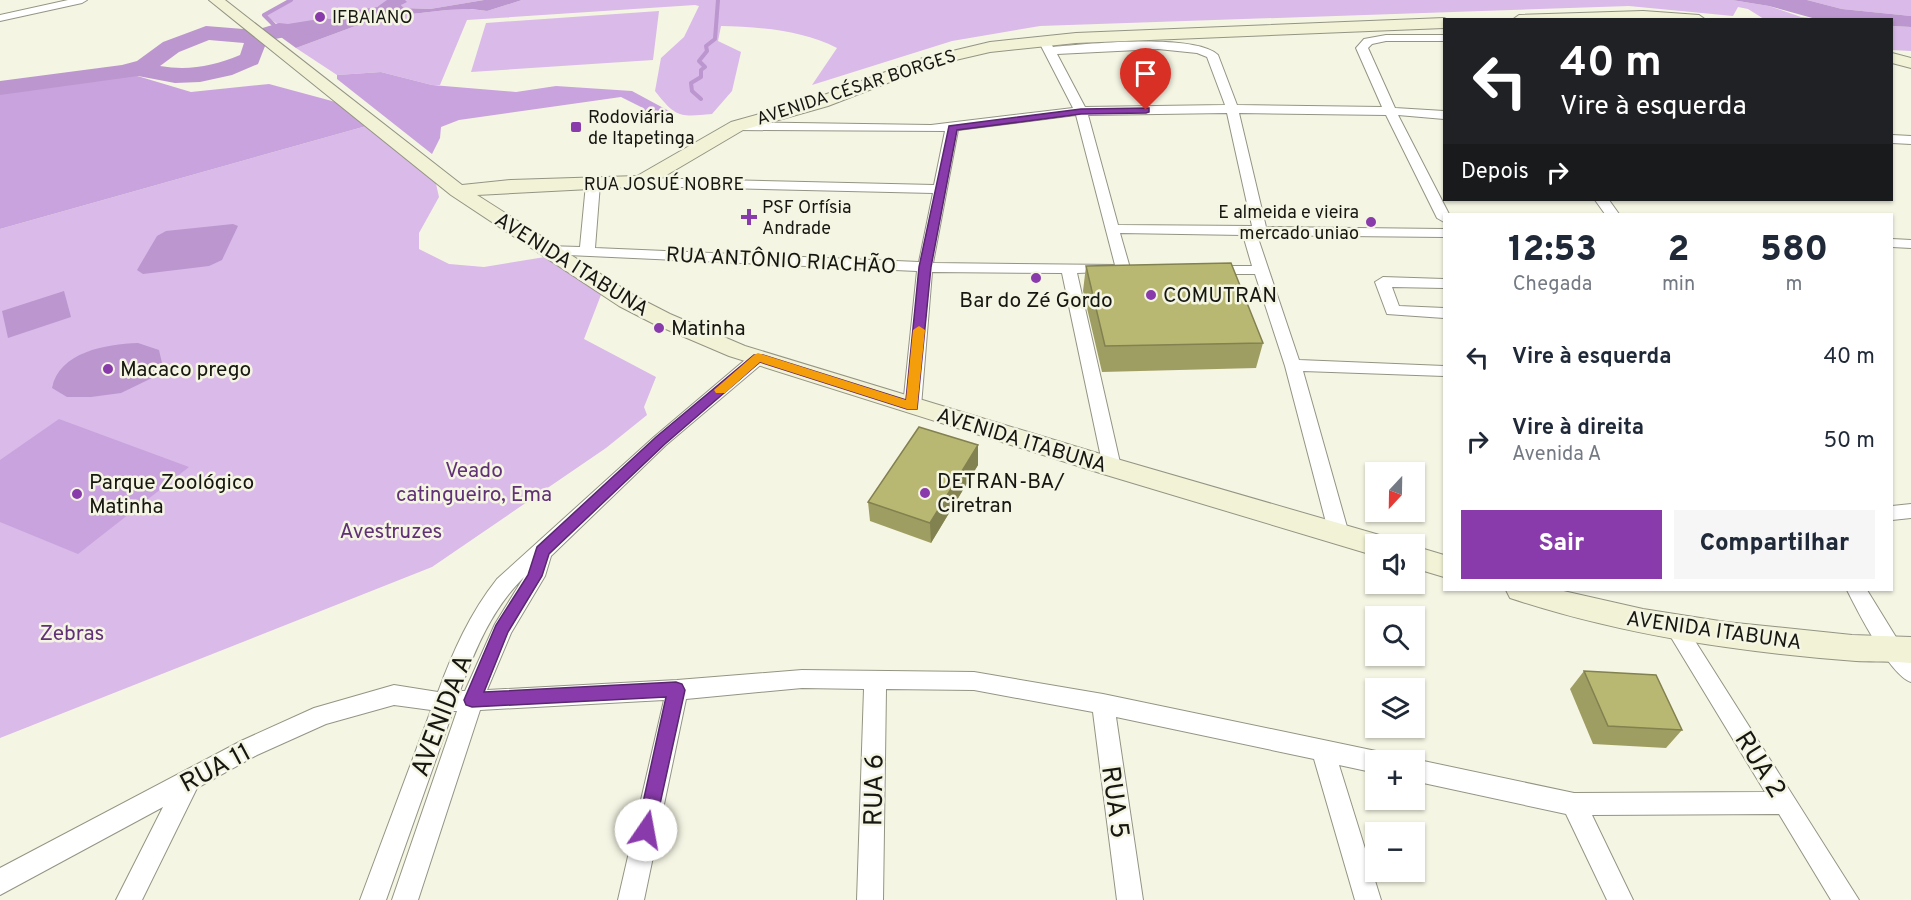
<!DOCTYPE html>
<html lang="pt">
<head>
<meta charset="utf-8">
<style>
	body { margin:0; font-family:Overpass,sans-serif; background:#f6f6f7; color:#1f2937; height:100vh; display:flex; flex-direction:column; font-size:22px; white-space:nowrap }
	* { box-sizing:border-box; margin:0 }
	p { font-size:20px; color:#747a83 }
	.icon { flex:none; width:33px; height:33px; fill:none; stroke:currentColor; stroke-width:2; stroke-linecap:round; stroke-linejoin:round }
	.map { position:relative; flex:1; overflow:hidden }
	.side { position:absolute; left:1443px; top:213px; width:450px; height:378px; display:flex; flex-direction:column; background:#fff; border-radius:0px; box-shadow:0 2px 4px #0004 }
	.side>* { flex:none }
	.hud { position:absolute; left:1443px; top:18px; width:450px; height:183px; border-radius:0px; box-shadow:0 2px 4px #0004; background:#202124; color:#fff; overflow:hidden }
	.needle { width:39px; rotate:202deg }
	.tools { position:absolute; left:1365px; top:462px; display:grid; gap:12px }
	.tools a { display:grid; place-items:center; width:60px; height:60px; border-radius:0px; background:#fff; box-shadow:0 2px 4px #0004; font-size:30px }
	.pin { position:absolute; display:grid; place-items:center; width:51px; height:51px; color:#fff; margin:-62px -26px; border-radius:50% 50% 50% 0; rotate:-45deg; box-shadow:0 0 6px #0007 }
	.pin .icon { rotate:45deg }
	.me { position:absolute; width:66px; margin:-33px; rotate:12deg; stroke-linejoin:round; filter:drop-shadow(0 0 4px #0008) }
	.turn { display:flex; align-items:center; gap:21px; height:126px; padding:0 18px; font-size:27px }
	.turn .icon { width:78px; height:78px; stroke-width:2.5 }
	.turn b { display:block; font-size:42px; line-height:51px }
	.then { display:flex; align-items:center; height:57px; padding:0 18px; background:#0003; gap:12px; font-size:22px }
	.eta { display:flex; justify-content:space-evenly; align-items:center; height:102px; text-align:center }
	.eta b { font-size:36px; font-weight:800; line-height:42px }
	.button { display:flex; gap:12px; margin-top:auto; padding:12px 18px }
	.button a { flex:1; height:69px; border-radius:0px; background:#893bab; color:#fff; font-size:24px; font-weight:800; line-height:69px; text-align:center }
	.button a+a { background:#f6f6f7; color:#1f2937 }
	ul { padding:0; list-style:none }
	li { display:flex; align-items:center; gap:18px; height:84px; padding:0 18px }
	li div { flex:1 }
	li b { display:block; font-size:22px }
	li em { font-style:normal }
	.map>svg:first-child { display:block }
	.green { fill:#d9bae9 }
	.forest { fill:#c9a3dd }
	.water { fill:#bc96cf }
	.lines { fill:none; stroke-linecap:round; stroke-linejoin:round }
	.stream { stroke:#bc96cf; stroke-width:4 }
	.river { fill:#bc96cf; fill-rule:evenodd }
	.street-casing { stroke:#949484; stroke-width:2 }
	.secondary-casing { stroke:#949484; stroke-width:2 }
	.street { fill:#fff; fill-rule:evenodd }
	.secondary { fill:#f2f2d6; fill-rule:evenodd }
	.wall { fill:#9f9e62 }
	.shaded-wall { fill:#828150 }
	.building { fill:#b9b872; stroke:#828150; stroke-width:1.5 }
	.route { fill:#893bab; stroke:#59266f; stroke-width:1.5 }
	.slow { fill:#f59e0b }
	.poi-dot { fill:#893bab; stroke:#f5f5e4; stroke-width:2 }
	.labels { text-anchor:middle; stroke-width:5; stroke-linejoin:round; paint-order:stroke }
	.far-poi-label { font-size:18px; fill:#171711; stroke:#f5f5e4; text-anchor:start }
	.far-street-label { font-size:18px; fill:#171711; stroke:#f5f5e4 }
	.street-label { font-size:21px; fill:#171711; stroke:#f5f5e4 }
	.poi-label { font-size:21px; fill:#171711; stroke:#f5f5e4; text-anchor:start }
	.park-label { font-size:21px; fill:#603176; stroke:#f5f5e4 }
	.near-street-label { font-size:26px; fill:#171711; stroke:#f5f5e4 }
</style>
</head>
<body>
<div class="map">
<svg width="1911" height="900" viewBox="0 0 1911 900">
	<rect width="100%" height="100%" fill="#f5f5e4"/>
	<path class="green" d="M292,0H390L354,19L282,27L264,15Z
		M403,0H484L430,9L404,8L401,5L405,0Z
		M522,0H1732L1769,6L1801,17L1819,19H1764L1748,9L1738,7L1733,16L1629,6L1040,26L952,41L812,85L837,48C802,30 760,27 721,26L718,41L741,52L732,91L712,114C680,117 676,118 655,91L661,58L684,37L699,6L695,5L467,20L440,85H432L381,72L337,75L296,48L377,18L380,21L394,16L447,10L470,9L487,11Z
		M1807,0H1911V16L1842,9Z
		M659,11L653,60L471,72L486,23Z
		M1892,26L1911,27V51L1892,50Z
		M370,125L434,175L439,197L419,233V249L449,264L484,267L551,256L606,277L604,287L584,339L656,377L644,407L647,415L606,448L432,567L0,738V229Z"/>
	<path class="forest" d="M124,72L191,92L269,84L343,104L370,125L0,229V88Z
		M381,72L432,85L516,92L556,86L632,91L669,111L647,118L643,108L621,97L459,120L441,127L440,138L432,154L337,79V75Z
		M59,419L189,467L78,554L0,522V460Z"/>
	<path class="water" d="M387,0H405L407,2L401,5L404,8L430,9L484,0H522L487,11L471,9L447,10L394,16L380,21L377,18L296,48L267,27L338,18L358,12V10L377,7Z
		M1732,0H1807L1842,9L1911,16V27L1892,26V20L1816,19L1769,6Z
		M233,224L238,226L222,260L209,266L143,274L137,270L157,236L166,231Z
		M64,291L71,317L8,338L2,311Z
		M138,343L159,350L162,363L152,378L121,393L91,397H67L52,388C59,352 106,344 138,343Z"/>
	<g class="lines">
		<path class="stream" d="M279,30L264,15L291,0
			M701,99L692,91L691,83L701,77V70L705,67L699,61L707,51L706,46L715,39L718,0"/>
		<path class="river" d="M325,18L333,20L336,25L333,30C311,35 288,35 267,41L258,64L232,75L200,82L175,83L138,76L0,95V81L122,65L137,61L163,42L206,26L256,30L279,23L288,24ZM209,40L244,43L240,55C213,66 189,71 160,66L179,52Z"/>
		<defs>
			<path id="street" d="M68,0H87L82,3L0,21V15Z
				M1386,35H1444V41H1386L1372,44L1368,48L1395,108L1444,111V119L1398,115L1449,214H1444V222L1437,218L1386,115L1239,113L1266,227L1444,229V237L1257,235L1299,360L1444,366V376L1303,371L1349,534L1346,539L1339,541L1332,539L1329,534L1285,366L1255,274H1210L1203,270L1210,266H1252L1243,235L1120,233L1130,268L1128,271L1077,273L1121,467L1118,472L1112,474L1106,472L1103,467L1062,273L932,272L921,406L918,410H906L903,406L917,271L546,254L539,250L546,246L580,247L586,184L593,180L600,184L595,248L919,262L933,193L641,186L634,182L641,178L934,185L945,131L737,130L731,126L737,122L931,125L1073,108L1039,42L1045,39L1049,40L1053,47C1087,44 1194,33 1218,55L1237,105L1382,107L1356,48L1364,39ZM1158,49L1197,53L1207,57L1225,105L1085,107L1057,54ZM1227,113L1252,226L1118,225L1088,115ZM1076,115L1115,265L933,263L958,130Z
				M1892,135L1911,136V144L1892,143Z
				M1595,200H1609L1619,214H1605Z
				M1892,239L1911,240V248L1892,247Z
				M1383,277L1444,279V288L1392,287L1399,306L1444,308V318L1387,314L1375,282Z
				M758,353L764,354L766,358L764,362L666,445L551,556L545,576L511,633L487,690L677,680L802,670L974,672L1103,694L1376,751L1384,754L1387,760H1376V773L1339,765L1381,900H1355L1314,759L1116,717L1143,900H1117L1093,712L974,690L886,689L883,900H857L864,689L802,688L686,699L644,900H618L664,700L480,710L418,900H392L457,711H453L386,900H360L431,710L394,705L326,724L257,755L197,788L142,900H116L163,807L0,895V868L241,741L314,708L394,685L438,692C453,651 470,613 497,579L654,437L752,354ZM524,577L495,624L465,691H460C475,649 492,609 524,577Z
				M1911,504V518L1892,520V506Z
				M1847,590H1867L1899,642L1911,657V682C1890,675 1858,612 1847,590Z
				M1676,619L1683,622L1859,900H1831L1779,814L1592,815L1633,900H1607L1566,814L1414,781V760H1411L1414,759L1574,793L1765,792L1669,634L1665,628L1669,622Z"/>
			<path id="secondary" d="M209,0H225L462,185L511,180L637,176L731,122L816,98L923,58L990,42L1076,33L1444,18L1448,20H1444V28L1076,43L990,52L934,65L828,106L743,130L648,186L477,195L635,296L670,314L745,346L1117,459L1376,534L1386,537L1390,544H1376V556L1103,474L729,356L654,324L619,306L451,195Z
				M1643,11L1699,15L1706,20H1512L1519,15Z
				M1892,53L1911,58V68L1892,63Z
				M1414,546L1444,555V577L1414,568Z
				M1506,590H1559L1643,609L1726,622L1852,635L1911,637V663C1893,661 1874,662 1856,661C1739,652 1621,635 1510,598Z"/>
		</defs>
		<use href="#street" class="street-casing"/>
		<use href="#secondary" class="secondary-casing"/>
		<use href="#street" class="street"/>
		<use href="#secondary" class="secondary"/>
	</g>
	<path class="wall" d="M1086,266L1263,343L1256,368L1102,372L1083,291Z
		M978,445V465L931,543L870,521L868,502Z
		M1584,671L1682,730L1666,748L1593,744L1570,689Z"/>
	<path class="shaded-wall" d="M978,445V465L931,543L930,523Z"/>
	<path class="building" d="M1231,263L1263,343L1105,346L1086,266Z
		M919,427L978,445L930,523L868,502Z
		M1584,671L1656,675L1682,730L1608,726Z"/>
	<path class="route" d="M1149,108V112L1146,113L1081,114L957,130L931,267L917,409H907L760,362L665,444L549,554L542,576L508,632L484,692L676,682L682,684L685,690L653,836L646,839L640,836L637,830L666,697L472,707L466,705L464,700L496,625L528,575L537,547L656,437L754,355H763L906,400L919,267L949,126L1081,109Z"/>
	<path class="slow" d="M919,326L925,330L917,409H907L760,362L725,393H716L714,390L754,355L758,353L906,400L913,330Z"/>
	<g class="poi-dot">
		<circle cx="320" cy="17" r="6"/>
		<rect x="570" y="121" width="12" height="12" rx="3"/>
		<path d="M746 208h6v6h6v6h-6v6h-6v-6h-6v-6h6z"/>
		<circle cx="1371" cy="222" r="6"/>
		<circle cx="1036" cy="278" r="6"/>
		<circle cx="1151" cy="295" r="6"/>
		<circle cx="659" cy="328" r="6"/>
		<circle cx="108" cy="369" r="6"/>
		<circle cx="925" cy="493" r="6"/>
		<circle cx="77" cy="494" r="6"/>
	</g>
	<g class="labels">
		<g class="far-poi-label">
			<text x="332" y="23">IFBAIANO</text>
			<text x="588" y="123">Rodoviária<tspan x="588" dy="21">de Itapetinga</tspan></text>
			<text x="762" y="213">PSF Orfísia<tspan x="762" dy="21">Andrade</tspan></text>
			<text x="1359" y="218" text-anchor="end">E almeida e vieira<tspan x="1359" dy="21">mercado uniao</tspan></text>
		</g>
		<g class="far-street-label">
			<text transform="translate(856 87) rotate(-18)" y="6">AVENIDA CÉSAR BORGES</text>
			<text x="664" y="190">RUA JOSUÉ NOBRE</text>
		</g>
		<g class="street-label">
			<text transform="translate(781 260) rotate(3)" y="7">RUA ANTÔNIO RIACHÃO</text>
			<text transform="translate(572 264) rotate(32)" y="7">AVENIDA ITABUNA</text>
			<text transform="translate(1022 440) rotate(17)" y="7">AVENIDA ITABUNA</text>
			<text transform="translate(1714 630) rotate(8)" y="7">AVENIDA ITABUNA</text>
		</g>
		<g class="poi-label">
			<text x="1163" y="302">COMUTRAN</text>
			<text x="1036" y="307" text-anchor="middle">Bar do Zé Gordo</text>
			<text x="671" y="335">Matinha</text>
			<text x="120" y="376">Macaco prego</text>
			<text x="937" y="488">DETRAN-BA/<tspan x="937" dy="24">Ciretran</tspan></text>
			<text x="89" y="489">Parque Zoológico<tspan x="89" dy="24">Matinha</tspan></text>
		</g>
		<g class="park-label">
			<text x="474" y="477">Veado<tspan x="474" dy="24">catingueiro, Ema</tspan></text>
			<text x="391" y="538">Avestruzes</text>
			<text x="72" y="640">Zebras</text>
		</g>
		<g class="near-street-label">
			<text transform="translate(441 715) rotate(-69)" y="9">AVENIDA A</text>
			<text transform="translate(1761 764) rotate(58)" y="9">RUA 2</text>
			<text transform="translate(215 767) rotate(-28)" y="9">RUA 11</text>
			<text transform="translate(873 790) rotate(-89)" y="9">RUA 6</text>
			<text transform="translate(1116 802) rotate(82)" y="9">RUA 5</text>
		</g>
	</g>
</svg>
<div class="tools">
<a><svg class="needle" viewBox="-14 -14 28 28"><path d="M0-13l5 13h-10z" fill="#e53935"/><path d="M0 13l5-13h-10z" fill="#747a83"/></svg></a>
<a><svg class="icon" aria-label="sound" viewBox="0 0 24 24"><path d="M4 9h4l5-4v14l-5-4H4zM17 9q2 3 0 6"/></svg></a>
<a><svg class="icon" aria-label="search" viewBox="0 0 24 24"><circle cx="10" cy="10" r="6"/><path d="M15 15l6 6"/></svg></a>
<a><svg class="icon" aria-label="layers" viewBox="0 0 24 24"><path d="M12 4l9 5-9 5-9-5zM3 14l9 5 9-5"/></svg></a>
<a>+</a>
<a>−</a>
</div>
<div class="pin" style="left:1146px;top:110px;background:#d93025"><svg class="icon" aria-label="arrive" viewBox="0 0 24 24"><path d="M6 21V4h12l-3 4 3 4H6"/></svg></div>
<svg class="me" style="left:646px;top:830px" viewBox="-20 -20 40 40"><circle r="19" fill="#fff"/><path d="M0-13L10 11 0 6-10 11z" fill="#893bab"/></svg>
<div class="hud">
<div class="turn"><svg class="icon" aria-label="left" viewBox="0 0 24 24"><path d="M17 20v-9H6M10 6l-5 5 5 5"/></svg><div><b>40 m</b>Vire à esquerda</div></div>
<div class="then">Depois<svg class="icon" aria-label="right" viewBox="0 0 24 24"><path d="M7 20v-9h11M14 6l5 5-5 5"/></svg></div>
</div>
<section class="side">
<div class="eta">
<div><b>12:53</b><p>Chegada</p></div>
<div><b>2</b><p>min</p></div>
<div><b>580</b><p>m</p></div>
</div>
<ul>
<li><svg class="icon" aria-label="left" viewBox="0 0 24 24"><path d="M17 20v-9H6M10 6l-5 5 5 5"/></svg><div><b>Vire à esquerda</b></div><em>40 m</em></li>
<li><svg class="icon" aria-label="right" viewBox="0 0 24 24"><path d="M7 20v-9h11M14 6l5 5-5 5"/></svg><div><b>Vire à direita</b><p>Avenida A</p></div><em>50 m</em></li>
</ul>
<div class="button"><a>Sair</a><a>Compartilhar</a></div>
</section>
</div>
</body>
</html>
